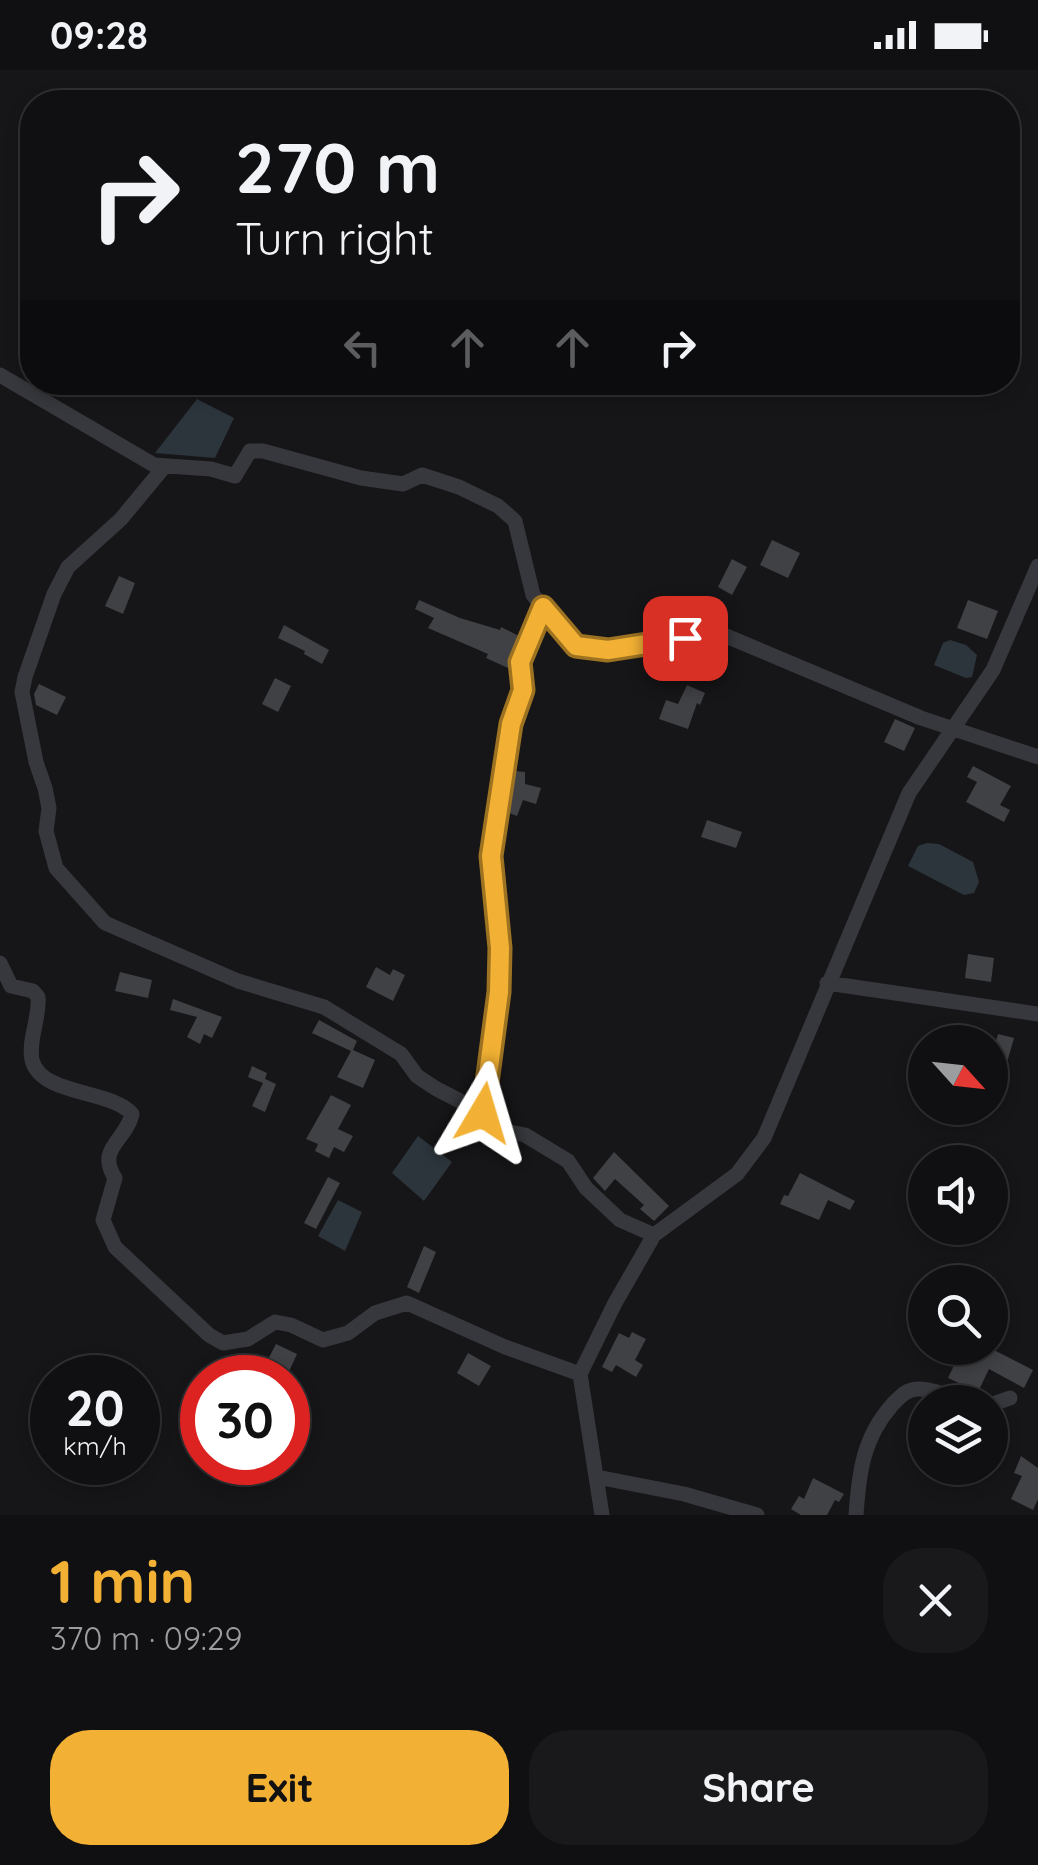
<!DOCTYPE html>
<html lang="en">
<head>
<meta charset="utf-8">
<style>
	body { margin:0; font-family:Quicksand,sans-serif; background:#19191b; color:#f1f3f6; height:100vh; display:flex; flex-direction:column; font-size:38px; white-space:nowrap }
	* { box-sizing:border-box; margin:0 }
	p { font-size:32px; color:#9c9d9f }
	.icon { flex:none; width:55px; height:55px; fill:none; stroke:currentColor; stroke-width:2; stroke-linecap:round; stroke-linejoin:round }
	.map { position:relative; height:1445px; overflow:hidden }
	.drawer { display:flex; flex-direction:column; background:#101012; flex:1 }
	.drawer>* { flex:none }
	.hud { position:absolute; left:20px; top:20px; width:1000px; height:305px; border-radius:40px; box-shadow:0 5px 15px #0003,0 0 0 2px #303032; background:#101012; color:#f1f3f6; overflow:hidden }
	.needle { width:65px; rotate:117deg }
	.controls { position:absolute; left:908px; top:955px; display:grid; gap:20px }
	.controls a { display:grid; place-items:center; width:100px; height:100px; border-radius:50%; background:#101012; box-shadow:0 5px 15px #0003,0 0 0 2px #303032; font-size:50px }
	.speed { position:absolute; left:30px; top:1285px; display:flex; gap:20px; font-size:50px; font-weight:700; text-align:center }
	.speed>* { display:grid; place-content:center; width:130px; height:130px; border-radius:50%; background:#101012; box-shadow:0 5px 15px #0003,0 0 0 2px #303032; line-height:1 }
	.speed small { font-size:25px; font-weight:400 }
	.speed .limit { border:15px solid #d22; background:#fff; color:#111 }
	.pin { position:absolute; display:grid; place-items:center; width:85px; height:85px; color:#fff; margin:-42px; border-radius:20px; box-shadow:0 5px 15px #0006 }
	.me { position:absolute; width:110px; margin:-55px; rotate:7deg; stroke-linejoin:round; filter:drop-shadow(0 0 8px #0008) }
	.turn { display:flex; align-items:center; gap:35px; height:210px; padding:0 50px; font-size:45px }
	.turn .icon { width:130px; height:130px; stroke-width:2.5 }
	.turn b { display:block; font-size:70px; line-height:85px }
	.lanes { display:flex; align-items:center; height:95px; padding:0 50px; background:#0003; justify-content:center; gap:50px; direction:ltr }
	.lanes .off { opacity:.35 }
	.round { display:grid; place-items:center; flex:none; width:105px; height:105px; border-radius:40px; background:#19191b }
	.overview { display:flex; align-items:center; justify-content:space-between; height:170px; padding:0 50px }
	h1 { font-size:60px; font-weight:700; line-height:75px; color:#f2b134 }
	.cta { display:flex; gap:20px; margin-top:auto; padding:20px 50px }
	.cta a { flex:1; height:115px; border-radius:40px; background:#f2b134; color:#111; font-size:40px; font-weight:700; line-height:115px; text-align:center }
	.cta a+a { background:#19191b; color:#f1f3f6 }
	.status { display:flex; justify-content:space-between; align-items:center; height:70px; padding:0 50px; background:#101012; direction:ltr }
	.status svg { height:28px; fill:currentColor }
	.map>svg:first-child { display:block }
	.water { fill:#2c353c }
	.building { fill:#404145 }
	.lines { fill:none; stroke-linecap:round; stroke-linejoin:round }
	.minor { stroke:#37383d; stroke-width:15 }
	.route-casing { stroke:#9d7322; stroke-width:25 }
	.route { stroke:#f2b134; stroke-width:18 }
</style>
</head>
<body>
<div class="status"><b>09:28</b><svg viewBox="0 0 49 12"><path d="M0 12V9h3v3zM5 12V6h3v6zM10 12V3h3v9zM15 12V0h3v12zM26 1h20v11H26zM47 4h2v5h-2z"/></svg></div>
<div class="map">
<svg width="1038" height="1445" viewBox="0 0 1038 1445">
	<rect width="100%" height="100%" fill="#161618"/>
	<path class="water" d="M197,329L234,348L215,388L155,383Z
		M950,570L966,575L977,585L972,607L966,608L934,595L943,573Z
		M927,773L939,774L973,792L979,812L974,823L964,825L908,796L918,776Z
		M418,1066L452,1092L424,1131L392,1103Z
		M338,1130L362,1142L345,1181L318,1166Z"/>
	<path class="building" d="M772,470L800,483L788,508L760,495Z
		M732,489L747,497L732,525L718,517Z
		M119,506L135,513L123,544L105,536Z
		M419,530L460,548L500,560L501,557L519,566L508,598L486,588L488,584L428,558L434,548L415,539Z
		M968,530L998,541L987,569L957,558Z
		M284,555L329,580L322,594L304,584L305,581L278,568Z
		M275,608L291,616L278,642L262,634Z
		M39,614L66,627L57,645L36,635L34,624Z
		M687,615L705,623L700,635L697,633L688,659L659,649L666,630L678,634Z
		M895,649L915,658L904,681L884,672Z
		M973,696L1011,716L1000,735L1010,740L1004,752L966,732L977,712L967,707Z
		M515,701L525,702V714L541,718L536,734L523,730L517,746L509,743Z
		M707,750L742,762L736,778L701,767Z
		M968,884L994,888L991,912L965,908Z
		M376,897L390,905L393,899L405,905L393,931L366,917Z
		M120,902L152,910L148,928L115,921Z
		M173,929L222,947L212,968L204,964L200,974L187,967L197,947L170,940Z
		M319,950L357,971L353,980L375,990L363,1018L337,1007L351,981L312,963Z
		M998,964L1014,968L1006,996L990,992Z
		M252,996L267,1003L265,1009L276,1014L265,1042L252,1036L263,1013L248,1007Z
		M331,1025L351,1035L338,1059L353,1066L344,1082L334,1077L329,1088L315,1081L318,1074L306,1069Z
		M457,1045L478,1055L467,1077L446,1066Z
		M614,1082L669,1136L654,1151L640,1139L644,1135L615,1109L605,1121L593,1108Z
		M800,1103L855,1131L850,1140L828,1130L819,1150L780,1134L784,1125L788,1126Z
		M328,1107L340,1113L316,1159L304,1153Z
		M424,1176L436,1182L419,1223L407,1217Z
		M632,1262L646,1269L635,1290L643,1295L636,1307L616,1295L612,1302L602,1297L619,1263L629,1268Z
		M276,1274L297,1284L286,1308L263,1299Z
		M975,1278H990L1033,1300L1024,1318L989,1299L978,1322L948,1308L957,1289L968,1294Z
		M468,1283L491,1296L479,1316L457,1303Z
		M1021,1386L1038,1398V1429L1033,1440L1011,1429L1022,1406L1014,1403Z
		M813,1408L844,1424L839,1432L835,1430L827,1445H801L791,1439L799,1426L804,1429Z"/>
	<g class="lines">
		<path class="minor" d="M0,305L154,395L211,399L235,406L250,381H263L361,408L403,414L422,405L459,417L498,436L515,451L533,525L575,576L607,580L719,563L921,648L1038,687
			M164,397L121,449L68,497L54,524L25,607L22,622L36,692L45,718L49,738L46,761L56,798L105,853L238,911L324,937L401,984L417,1006L435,1018L483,1043
			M543,537L520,592L523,620L511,654L491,786L500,878L499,922L483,1043L510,1062L525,1065L568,1091L586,1118L620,1150L654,1165
			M0,893L11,916L33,921L38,927C40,947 28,970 32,990C41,1026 110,1019 132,1044C126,1071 96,1078 115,1108L103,1150L115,1177L209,1265L223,1273L248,1269L275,1252L291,1255L323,1270L348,1263L375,1243L407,1233L505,1277L580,1304
			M827,913L1038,944
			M990,1335L1010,1328
			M597,1407L684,1424L757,1445
			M602,1445L580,1304L615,1233L654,1165L737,1104L764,1068L909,723L993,600L1038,496
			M856,1445C859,1402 863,1368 892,1335C899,1328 906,1319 918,1319C932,1318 950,1328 963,1332"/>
	</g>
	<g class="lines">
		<defs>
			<path id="route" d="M483,1043L499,922L500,878L491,786L511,654L523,620L520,592L543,537L576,576L608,580L685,568"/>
		</defs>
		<use href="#route" class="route-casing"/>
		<use href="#route" class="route"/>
	</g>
</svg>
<div class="controls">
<a><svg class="needle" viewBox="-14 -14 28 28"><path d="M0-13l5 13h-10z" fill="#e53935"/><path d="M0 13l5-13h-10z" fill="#9c9d9f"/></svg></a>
<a><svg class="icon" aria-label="sound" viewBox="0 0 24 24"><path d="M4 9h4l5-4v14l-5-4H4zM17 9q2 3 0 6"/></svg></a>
<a><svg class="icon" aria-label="search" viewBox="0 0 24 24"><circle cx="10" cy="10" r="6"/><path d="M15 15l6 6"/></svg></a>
<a><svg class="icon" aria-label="layers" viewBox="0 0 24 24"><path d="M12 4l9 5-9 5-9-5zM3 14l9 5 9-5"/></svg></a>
</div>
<div class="speed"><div>20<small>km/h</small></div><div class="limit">30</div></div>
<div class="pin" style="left:685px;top:568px;background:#d93025"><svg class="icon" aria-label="arrive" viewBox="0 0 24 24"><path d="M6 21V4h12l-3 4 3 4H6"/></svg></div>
<svg class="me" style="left:483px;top:1043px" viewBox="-20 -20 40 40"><path d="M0-17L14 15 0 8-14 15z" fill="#f2b134" stroke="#fff" stroke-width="4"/></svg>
<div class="hud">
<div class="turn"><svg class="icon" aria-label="right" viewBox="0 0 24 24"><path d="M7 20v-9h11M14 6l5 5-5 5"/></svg><div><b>270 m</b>Turn right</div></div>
<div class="lanes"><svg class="icon off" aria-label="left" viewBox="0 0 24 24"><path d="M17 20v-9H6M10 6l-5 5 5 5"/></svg><svg class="icon off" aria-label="ahead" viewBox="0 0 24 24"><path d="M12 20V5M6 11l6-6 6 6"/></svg><svg class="icon off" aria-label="ahead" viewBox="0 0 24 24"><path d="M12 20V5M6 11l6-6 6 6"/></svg><svg class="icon" aria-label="right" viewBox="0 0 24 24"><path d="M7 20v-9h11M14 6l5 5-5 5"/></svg></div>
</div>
</div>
<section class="drawer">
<div class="overview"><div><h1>1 min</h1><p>370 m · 09:29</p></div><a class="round"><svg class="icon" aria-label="close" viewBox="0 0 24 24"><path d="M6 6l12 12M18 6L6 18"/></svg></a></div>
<div class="cta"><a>Exit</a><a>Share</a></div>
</section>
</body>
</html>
